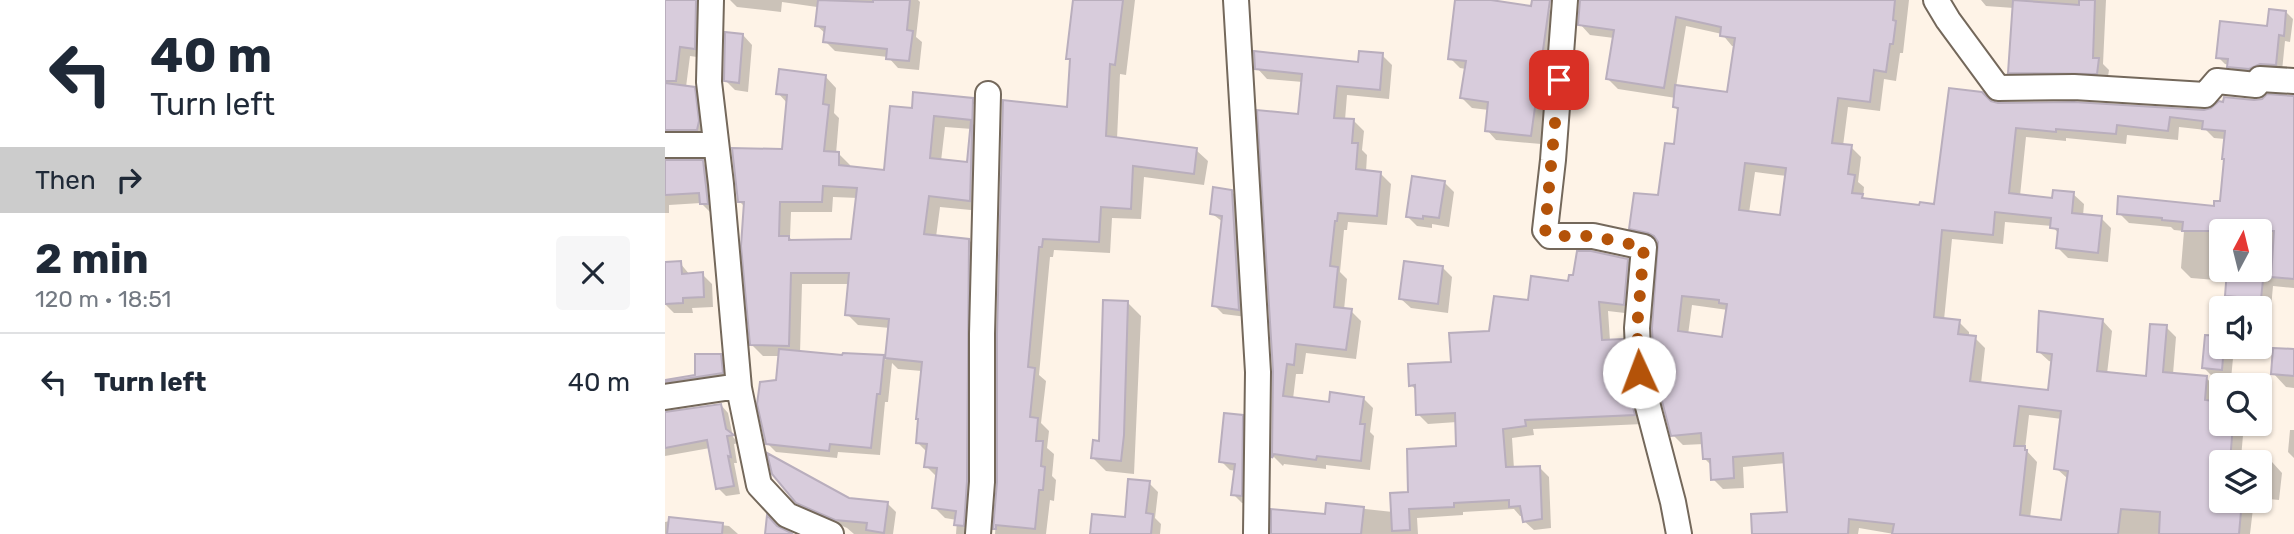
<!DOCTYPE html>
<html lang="en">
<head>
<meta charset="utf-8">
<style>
	body { margin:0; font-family:Rubik,sans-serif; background:#f6f6f7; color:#1f2937; height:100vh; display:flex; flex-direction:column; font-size:26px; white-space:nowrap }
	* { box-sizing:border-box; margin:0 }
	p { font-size:23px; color:#747a83 }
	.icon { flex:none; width:38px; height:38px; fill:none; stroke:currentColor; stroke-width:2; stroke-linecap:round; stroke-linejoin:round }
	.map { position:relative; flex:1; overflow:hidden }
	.side { display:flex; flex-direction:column; background:#fff; width:665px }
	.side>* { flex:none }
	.top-card { background:#fff; color:#1f2937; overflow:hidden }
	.needle { width:46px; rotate:7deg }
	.fabs { position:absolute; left:1544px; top:219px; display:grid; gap:14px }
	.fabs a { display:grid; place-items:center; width:63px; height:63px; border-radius:7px; background:#fff; box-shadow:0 2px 5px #0004; font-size:35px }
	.pin { position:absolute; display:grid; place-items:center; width:60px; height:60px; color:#fff; margin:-30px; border-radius:14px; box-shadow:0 4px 10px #0006 }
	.me { position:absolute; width:77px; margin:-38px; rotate:358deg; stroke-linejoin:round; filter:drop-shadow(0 0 5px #0008) }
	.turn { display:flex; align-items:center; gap:24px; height:147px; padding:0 35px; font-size:32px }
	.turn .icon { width:91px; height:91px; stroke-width:2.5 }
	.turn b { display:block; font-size:49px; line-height:60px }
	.then { display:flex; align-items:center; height:66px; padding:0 35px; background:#0003; gap:14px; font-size:26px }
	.round { display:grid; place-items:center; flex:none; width:74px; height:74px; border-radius:7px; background:#f6f6f7 }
	.headline { display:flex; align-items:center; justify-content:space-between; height:119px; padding:0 35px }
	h1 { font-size:42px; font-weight:700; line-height:52px }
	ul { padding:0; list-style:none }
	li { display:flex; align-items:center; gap:21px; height:98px; padding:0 35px; border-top:2px solid #e0e1e3 }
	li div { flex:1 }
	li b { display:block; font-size:26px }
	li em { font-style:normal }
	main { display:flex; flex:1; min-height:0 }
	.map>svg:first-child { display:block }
	.shadow { fill:#0003; fill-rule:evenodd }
	.building { fill:#d8ccdc; stroke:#b9aebd; stroke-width:2; fill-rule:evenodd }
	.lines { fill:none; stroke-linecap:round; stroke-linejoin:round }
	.minor-casing { stroke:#74685b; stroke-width:28 }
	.minor { stroke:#fff; stroke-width:24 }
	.route { stroke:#b45309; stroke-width:12; stroke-dasharray:0 21.6 }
</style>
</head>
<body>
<main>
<section class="side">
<div class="top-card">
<div class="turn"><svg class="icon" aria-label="left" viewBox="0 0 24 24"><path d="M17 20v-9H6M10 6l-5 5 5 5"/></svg><div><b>40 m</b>Turn left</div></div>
<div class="then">Then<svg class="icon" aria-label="right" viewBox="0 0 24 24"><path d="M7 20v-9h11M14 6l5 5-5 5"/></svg></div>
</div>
<div class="headline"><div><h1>2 min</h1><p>120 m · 18:51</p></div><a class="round"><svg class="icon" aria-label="close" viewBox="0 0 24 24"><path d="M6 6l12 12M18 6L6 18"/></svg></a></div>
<ul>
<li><svg class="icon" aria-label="left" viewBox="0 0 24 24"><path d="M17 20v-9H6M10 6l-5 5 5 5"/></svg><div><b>Turn left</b></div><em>40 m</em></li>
</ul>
</section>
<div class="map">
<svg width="1629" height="534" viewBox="0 0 1629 534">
	<rect width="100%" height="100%" fill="#fef3e7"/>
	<path class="shadow" d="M0,0H45L39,58L25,56L21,87L29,88L39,98L43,132L0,144Z
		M65,0H253L255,2L251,37L257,42L254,70L233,68L223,57L170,51L160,41L161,34L151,25L152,7L117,2L116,12L72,7Z
		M410,0H470L461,75L455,74L452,139L531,150L543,161L539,185L479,177L476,219L447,218L445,253L389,250L388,257H385L374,375L381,381L376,423L384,431L382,448L389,454L387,476L391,480L389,501L385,500L381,534H330L334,483V334L404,109L407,61L403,58Z
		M791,0L884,9L893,18L876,144L831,140L822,130L824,110L807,108L797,98L801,69L795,68L785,58Z
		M917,0H1244L1238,53H1235L1231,81L1219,79L1215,111L1183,107L1178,146L1186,147L1196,157L1193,182L1199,187L1198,197L1201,200L1256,207L1271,206L1326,103L1539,112L1629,96V288L1608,286L1606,308L1572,305L1562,295L1563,281L1526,278L1516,268L1519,231L1509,230L1506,227L1464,223L1454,213L1551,207L1556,203L1560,139L1549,138L1541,130L1514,127L1513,140L1462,135L1461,144L1401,138V141L1361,137L1355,196L1389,200L1408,194L1419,204L1418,216L1436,218L1446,228L1443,262L1403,258L1393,248L1394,234L1387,226L1340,222L1338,244L1287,239L1279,320L1294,322L1304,332V337L1310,338L1320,348L1316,384L1384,392L1388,362L1384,361L1373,351L1437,320L1447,331L1442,374L1482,378L1501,327L1511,337L1508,374L1541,378L1552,388L1550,403L1556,424H1579L1576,458L1607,462L1617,473L1614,500L1594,498V462H1556V500H1589L1585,534H1229L1194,528L1193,534H1089L1124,513L1121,463L1078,467L1079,488L1058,489L1048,479L1047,466L1040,459L1039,444L1018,445L1008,435L995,242L976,238L966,228L995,197L1010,146L1014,112L1010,107L1011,98L953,89L943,79L949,38L925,35L915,24ZM1021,26L1057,34L1067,46H1070L1064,94L1011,87ZM1090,172L1122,176L1116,217L1084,213ZM1556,231H1594V270H1556ZM1027,305L1063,310L1059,339L1023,335ZM1364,415L1397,419L1391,468L1403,479L1398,522L1365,518L1372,462L1360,449Z
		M1316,0H1441L1438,64L1444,70L1442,83H1355L1344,72L1349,8L1321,6Z
		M1621,12L1628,19L1625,42L1620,41L1617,71L1571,74L1564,65L1560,64L1553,57L1603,28Z
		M78,35L87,45L83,92L70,90L61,81Z
		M717,55L727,65L724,99L682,95L680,120L689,121L699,131L697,150L702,155L701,172L716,174L726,184L722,225L683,222L682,230H679L675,272L682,279L679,310L686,311L696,321L691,359L641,353L638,374H631L628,399L666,404L698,398L708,408L705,432L709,436L705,470L661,465V469L619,464L618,466L609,457L610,371L638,82L602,79L592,68L694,63Z
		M160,76L171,88L169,113L174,118L171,154H174L185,165V168L221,172L248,110L307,100L319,111L316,211L275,207L271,237L304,240L315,252L310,534H291L292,520L280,518L269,507L272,477L261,466L262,452L253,443L257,371L233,369L227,363L223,402H220L215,455L173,452L172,458L111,452L102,443L115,356H98L87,345L81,208L74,201L118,151L123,104L113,93ZM306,104H310L309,125L306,122ZM280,127L307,129L304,164L276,161ZM168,197L193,198L187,241H128L125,238L126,212H167ZM137,284H185L182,314L193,325L225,328L221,360L218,357H179L135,353Z
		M0,162H37L47,172L52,213H46L36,203L4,205V213H0Z
		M779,182L789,192L784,227L767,224V228L752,226L743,217Z
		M566,191L575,200L582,317L558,314L549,305L558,222L546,213Z
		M962,260L972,270L968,314L943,311L945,341H957L966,350L978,424L868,429L869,435L847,438L849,469L874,467L884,477L886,528L869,530L859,521L858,516H855L849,509L798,512V515L752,518L753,534H606L662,516L663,505L728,512L793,447L792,422L763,424L753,414L752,391L746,385L788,364L865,302L905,283Z
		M0,263H15L25,275L37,274L47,284L48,307L27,308L28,313H9L0,304Z
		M777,267L787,277L783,313L746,308L736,299Z
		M462,302L476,316L469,474L441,471L427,457L436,443Z
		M1556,346L1569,348L1566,379L1548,377L1539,368Z
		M1629,351V388L1621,387L1608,373Z
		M55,356L63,363L65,381L0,392V381L32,376Z
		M56,405L63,413L68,437L74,443L69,444L72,463H69L75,494L61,496L53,488L45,448L0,456V413Z
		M577,417L586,426L585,504L577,503L568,494L571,471L565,470L556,461Z
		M1625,430H1629V458L1623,452Z
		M484,483L493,492L490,518L496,524L495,534H426L461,519Z
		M183,500L223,504L231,512L228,534H189L182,528L141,510L132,501Z
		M5,519L64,526L73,534H0V522L5,521Z"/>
	<path class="building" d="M0,0H31L30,49L15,47L11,81H0Z
		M153,0L208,2V0H245L242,30L248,31L244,61L221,59L222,49L158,42L160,27L150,26Z
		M408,0H458L450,65L445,64L441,136L532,148L529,174L468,166L466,209L436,207L434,242L378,239L377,247H374L363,367L370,368L365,417L373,418L371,441H378L376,466L380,467L378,490H374L370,529L331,525V529H328L332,482V334L338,100L402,107L405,59H401Z
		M790,0H826L866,6L867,0H885L866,136L820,131L823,102L795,98L801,61L783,59Z
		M915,0H1230L1228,20L1231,21L1228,44H1225L1221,72L1209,70L1205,102L1173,98L1167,143L1187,145L1183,174L1190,175L1187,193L1198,194L1197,198L1254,205L1255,202L1269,204L1284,88L1317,92L1326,101L1333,103L1409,102L1539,110L1546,108L1554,101L1558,102L1559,97L1589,100L1597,99L1602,94L1629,96V279L1606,277L1609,231H1517L1518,222L1497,220V218L1452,214L1453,196L1549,206V201H1555L1559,159H1557L1560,131L1537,129L1538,121L1505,117L1503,131L1452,125L1451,134L1391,129V132L1351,128L1344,193L1387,198L1388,190L1409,192L1407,213L1437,216L1433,253L1391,248L1393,229L1385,228L1386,218L1330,212L1328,235L1277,230L1269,317L1295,320L1293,334L1311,336L1305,381L1383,390L1387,354L1372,352L1374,311L1438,319L1432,371L1481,376L1485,324L1502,325L1498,372L1542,376L1540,400L1556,402V424H1568L1565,462H1556V500H1577L1574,534H1494L1495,512L1456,509L1453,534H1227L1229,524L1184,519L1183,534H1087L1086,514L1122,512L1118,453L1068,457L1069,478L1046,480L1045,459H1038L1036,433L1006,436L989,370L987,328L993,242L989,236L983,233L964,229L969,193L993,195L1000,143L1009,144L1013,108L1008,107L1010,85L1062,92L1070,38L1055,36L1056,27L1011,17L999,88L941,79L949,30L913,25ZM1080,163L1121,168L1115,215L1074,210ZM1017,296L1054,300V303L1062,304L1057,337L1013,331ZM1354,406L1396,411L1389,469L1403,471L1396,520L1355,515L1362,450H1360V446H1349Z
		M1348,0L1414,5V0H1430L1428,58H1434L1432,74L1343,73Z
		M1604,9L1621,11L1619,36L1614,35L1611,65L1595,64L1584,69L1562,67L1563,59L1551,58L1555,21L1602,26Z
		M60,32L78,34L74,83L59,81Z
		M589,51L693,62L694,51L718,53L715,90L672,86L669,118L689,119L687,143H693L691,169L716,172L712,216L673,213L672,221H670L665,266L673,267L669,307L687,309L681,350L631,344L629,365L622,364L618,396L664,402L665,392L699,397L695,424H700L696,461L652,456L651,460L609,454L607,458L608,371L592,110L633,114L637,74L590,69Z
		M114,69L161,75L158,104L164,105L159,151L174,152V165L219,170L225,106L247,108L248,92L308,98L305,201L264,196L259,234L304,239L302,481L299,526L289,525L291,511L267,508L272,468L259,467L262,444L251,443L253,419H251L257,362L220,358L224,319L180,315L184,273H126L124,346L85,345L76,246L79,202H73L67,148L117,149L122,95L111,94ZM269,116L306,120L302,162L265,158ZM158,186L192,188L186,239L124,240V236H114L115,202H157Z
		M0,83L30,87L34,121L32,130H0Z
		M0,160H38L43,204H35L34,193L0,195Z
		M747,176L780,181L774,218L758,216V219L741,217Z
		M548,187L567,190L574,310L547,306L557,216L545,214Z
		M912,251H926L963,259L959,305L934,302L937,340L958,339L960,375L970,415L860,420L861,426L838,429L841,467L875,466L877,519L858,522L855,506L844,507V500L789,503V507L744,509L745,530L727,531L725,493L743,492L742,449L791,446L790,413L751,415L750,385L744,386L743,364L786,362L784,333L824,331L829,296L863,300L866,276L903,281L904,275H908Z
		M16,261L17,274L38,272L39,297L18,298V303L0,304V262Z
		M739,261L778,266L773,304L734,299Z
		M1562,270H1599L1596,299L1560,296Z
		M438,300L463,301L459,435L456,461L426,458L428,440L434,441Z
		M1540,335L1556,336V346H1559L1557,370L1537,368Z
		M1608,348L1629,349V376L1606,374Z
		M114,349L177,355L178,353L219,355L215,394H212L206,448L165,444L164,451L101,444L92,404L95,382L111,380Z
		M30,354H56L58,373L0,382V380L30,375Z
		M56,404L61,429L69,435L62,436L66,457L63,456L69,486L51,489L42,440L0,448V412Z
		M559,413L578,415L577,496L566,495L570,464L554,462Z
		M102,453L184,498L223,502L219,533L201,530L202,523L170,520L131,503L107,474Z
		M463,479L485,481L481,513L488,514L486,534H425L427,514L460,517Z
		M661,503L699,507L696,534H606V509L660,514Z
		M102,515L112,526L128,534H100Z
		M4,517L58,523L57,534H2Z"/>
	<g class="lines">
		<defs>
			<path id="minor" d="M46,0L44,82L56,184L74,388L94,485L122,515L166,534
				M571,0L593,372L591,534
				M900,0L888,160L880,230L885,236H928L979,247L972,328L974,372L1008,502L1014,534
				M1271,0L1283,20L1333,88L1409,87L1540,95L1552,81L1591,85L1595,79L1629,81
				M0,145H51
				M0,397L60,388H74
				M313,534L317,482V334L323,94"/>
		</defs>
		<use href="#minor" class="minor-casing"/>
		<use href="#minor" class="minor"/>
	</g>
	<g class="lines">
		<path class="route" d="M894,80L880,230L886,236H928L979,247L972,328L974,372"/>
	</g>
</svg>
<div class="fabs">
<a><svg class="needle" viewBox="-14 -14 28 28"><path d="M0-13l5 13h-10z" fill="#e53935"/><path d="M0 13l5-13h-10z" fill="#747a83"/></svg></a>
<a><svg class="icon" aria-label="sound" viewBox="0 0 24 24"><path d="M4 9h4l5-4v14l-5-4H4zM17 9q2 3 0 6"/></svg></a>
<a><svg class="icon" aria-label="search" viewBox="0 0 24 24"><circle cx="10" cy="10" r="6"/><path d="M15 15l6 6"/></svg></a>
<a><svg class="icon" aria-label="layers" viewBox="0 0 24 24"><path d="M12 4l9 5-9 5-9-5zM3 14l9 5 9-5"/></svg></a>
</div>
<div class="pin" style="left:894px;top:80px;background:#d93025"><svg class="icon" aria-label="arrive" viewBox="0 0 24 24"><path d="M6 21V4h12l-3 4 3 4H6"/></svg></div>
<svg class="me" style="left:974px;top:372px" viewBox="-20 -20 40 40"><circle r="19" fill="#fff"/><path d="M0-13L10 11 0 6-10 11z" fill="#b45309"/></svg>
</div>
</main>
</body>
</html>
